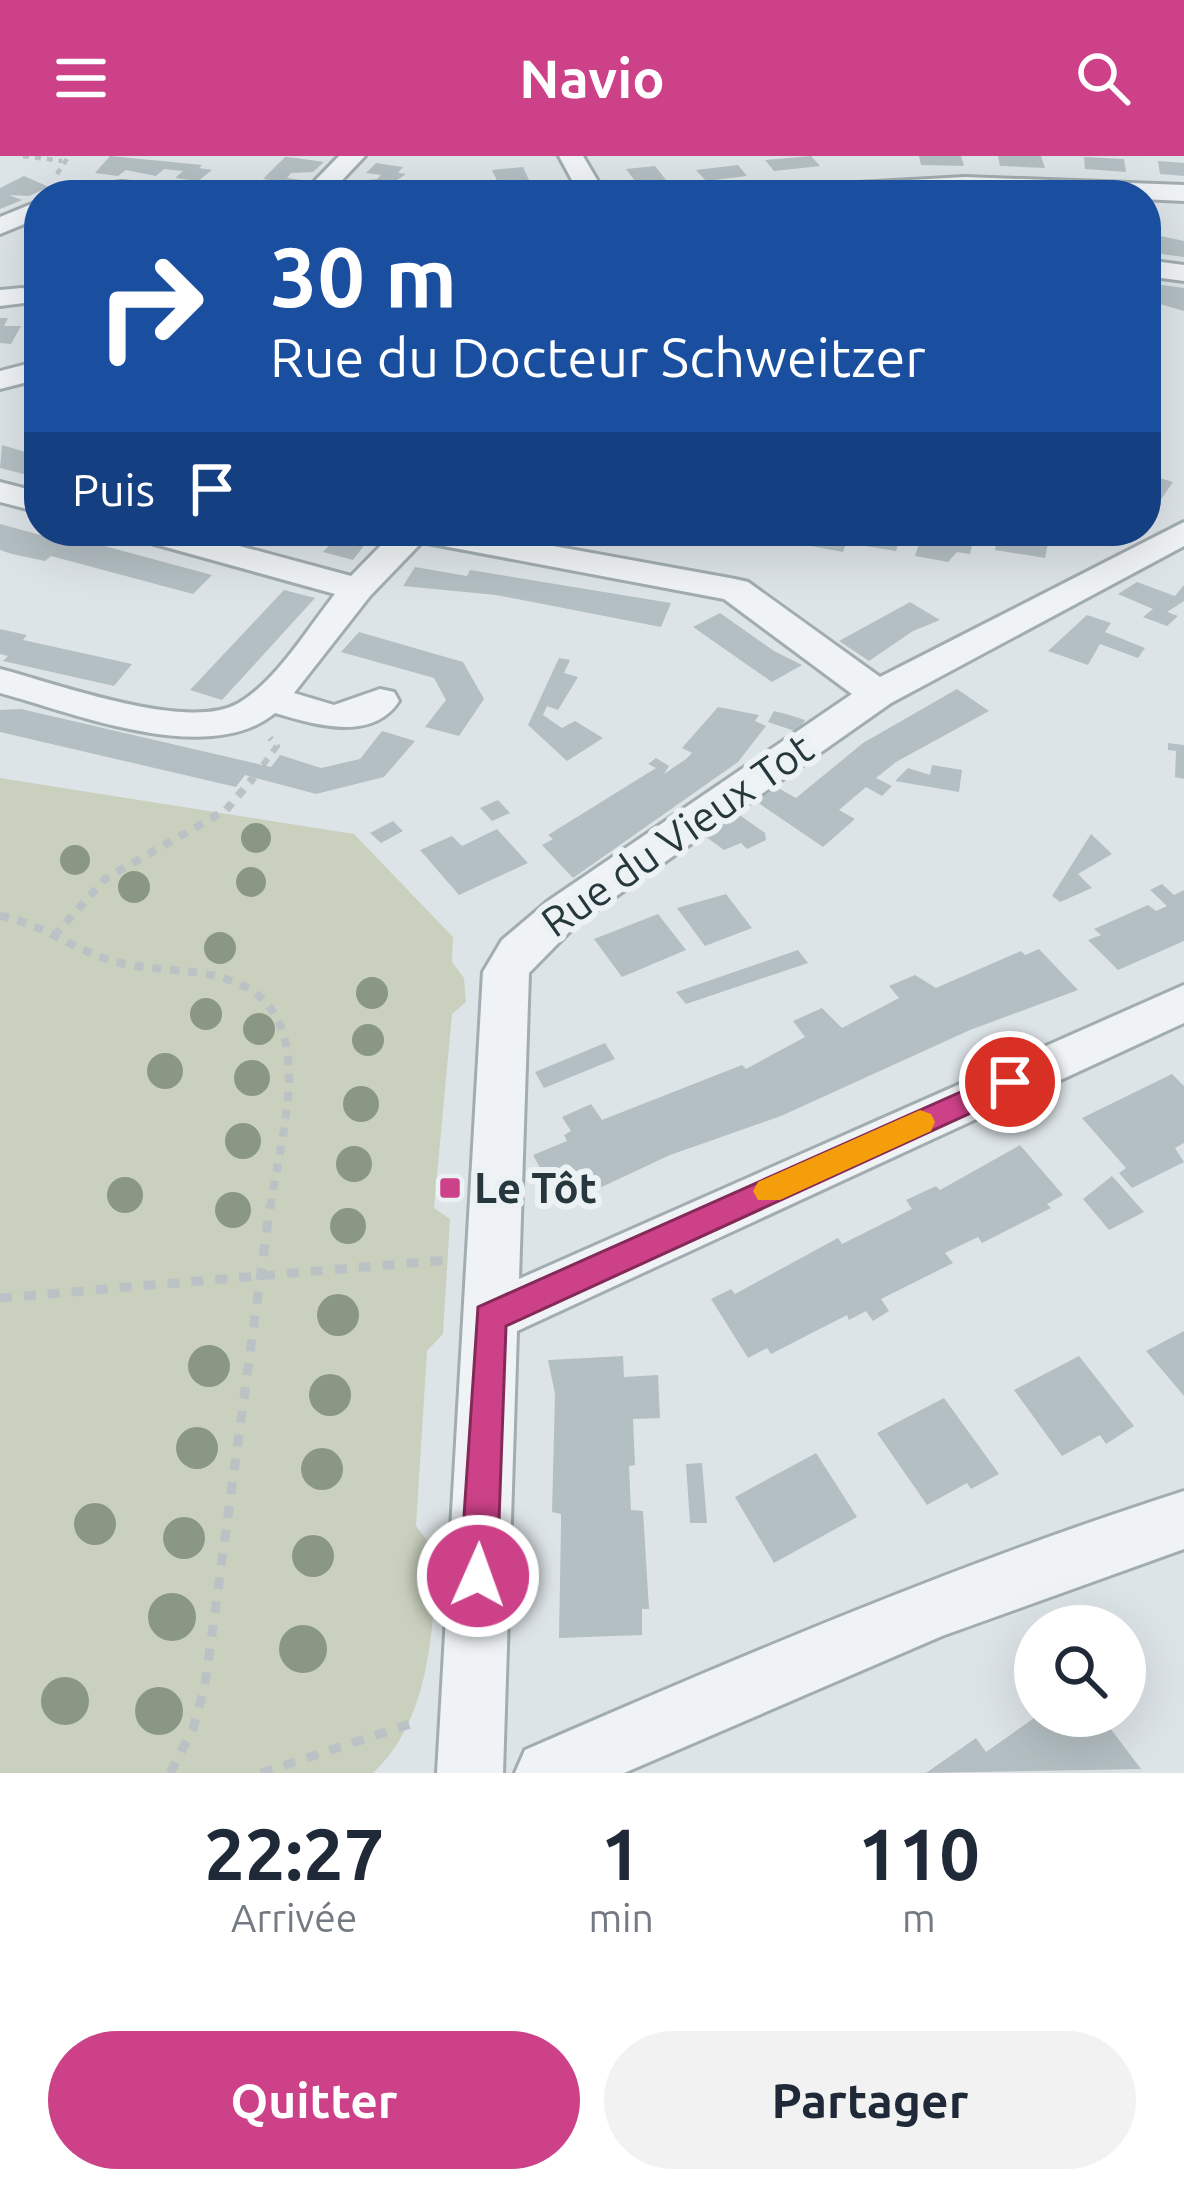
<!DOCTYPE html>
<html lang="fr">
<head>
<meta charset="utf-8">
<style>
	body { margin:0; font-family:Ubuntu,sans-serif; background:#f2f2f3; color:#1f2937; height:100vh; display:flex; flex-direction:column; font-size:45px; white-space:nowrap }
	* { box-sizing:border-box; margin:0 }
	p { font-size:39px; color:#747a83 }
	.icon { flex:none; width:66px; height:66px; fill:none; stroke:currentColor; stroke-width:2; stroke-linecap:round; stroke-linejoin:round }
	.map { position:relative; height:1617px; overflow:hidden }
	.panel { display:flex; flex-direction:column; background:#fff; flex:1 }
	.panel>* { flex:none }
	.top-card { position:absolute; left:24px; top:24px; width:1137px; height:366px; border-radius:48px; box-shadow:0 12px 48px #0002; background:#1a4fa0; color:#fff; overflow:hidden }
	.tools { position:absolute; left:1014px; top:1449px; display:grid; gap:24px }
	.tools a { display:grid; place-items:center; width:132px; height:132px; border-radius:50%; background:#fff; box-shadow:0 12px 48px #0002; font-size:60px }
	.pin { position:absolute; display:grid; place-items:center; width:102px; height:102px; color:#fff; margin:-51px; border:6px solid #fff; border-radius:50%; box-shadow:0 3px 12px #0007 }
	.me { position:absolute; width:132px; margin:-66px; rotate:2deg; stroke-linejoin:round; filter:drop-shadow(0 0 9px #0008) }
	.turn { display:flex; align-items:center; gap:42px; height:252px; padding:0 48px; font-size:54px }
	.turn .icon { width:156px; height:156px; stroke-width:2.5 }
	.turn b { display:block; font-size:84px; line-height:102px }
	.then { display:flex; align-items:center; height:114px; padding:0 48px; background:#0003; gap:24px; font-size:45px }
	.eta { display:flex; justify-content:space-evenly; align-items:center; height:204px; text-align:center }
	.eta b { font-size:72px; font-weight:700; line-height:84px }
	.action { display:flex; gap:24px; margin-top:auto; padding:24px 48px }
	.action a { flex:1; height:138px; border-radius:72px; background:#cc4188; color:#fff; font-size:48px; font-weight:700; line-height:138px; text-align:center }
	.action a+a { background:#f2f2f3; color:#1f2937 }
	header { display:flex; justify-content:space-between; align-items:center; height:156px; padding:0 48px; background:#cc4188; color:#fff; font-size:54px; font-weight:700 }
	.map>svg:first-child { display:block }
	.green { fill:#c9d0be }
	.building { fill:#b4bfc3 }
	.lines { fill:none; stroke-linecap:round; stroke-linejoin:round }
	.minor-casing { stroke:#a2adb1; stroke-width:6 }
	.path-far3 { stroke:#bbc2c5; stroke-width:4.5; stroke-dasharray:6 6; stroke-linecap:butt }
	.path-far2 { stroke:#bbc2c5; stroke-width:6; stroke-dasharray:8 8; stroke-linecap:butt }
	.path-far1 { stroke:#bbc2c5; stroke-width:8; stroke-dasharray:9 9; stroke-linecap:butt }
	.path { stroke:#bbc2c5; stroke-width:9; stroke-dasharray:12 12; stroke-linecap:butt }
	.minor { fill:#eff3f5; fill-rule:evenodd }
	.tree { fill:#8b9785 }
	.route { fill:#cc4188; stroke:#852a58; stroke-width:3 }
	.slow { fill:#f59e0b }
	.poi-dot { fill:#cc4188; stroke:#ecf2f4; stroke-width:4.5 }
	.labels { text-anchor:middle; stroke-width:12; stroke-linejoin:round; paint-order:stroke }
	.street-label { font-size:42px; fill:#26373d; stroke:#ecf2f4 }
	.poi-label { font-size:42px; font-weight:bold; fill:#26373d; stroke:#ecf2f4; text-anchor:start }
</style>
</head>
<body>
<header><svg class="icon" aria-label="menu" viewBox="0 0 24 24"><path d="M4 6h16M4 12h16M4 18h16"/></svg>Navio<svg class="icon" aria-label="search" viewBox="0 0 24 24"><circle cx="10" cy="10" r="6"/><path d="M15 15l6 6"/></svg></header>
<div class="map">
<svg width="1184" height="1617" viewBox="0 0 1184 1617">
	<rect width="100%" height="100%" fill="#dde4e7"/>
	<path class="green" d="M0,622L354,678L453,781L452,806L464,822L466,846L452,858L434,1052L450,1063L443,1178L427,1195L416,1370L437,1398C433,1473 431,1563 373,1617H0Z"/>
	<path class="building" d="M110,0L202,9L199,12L212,14L198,25L175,22L183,15L164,13L156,20L126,14L118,20L95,17Z
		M811,0L820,10L774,15L765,4Z
		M919,0H961L964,10L921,9Z
		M998,0H1041L1045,12L1000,10Z
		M285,1L296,2L324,6L313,16L291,17L287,22L302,24L292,34L264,30L270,24L263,23Z
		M1084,1L1124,3L1126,16L1085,13Z
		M1158,5L1184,7V20L1160,18Z
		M376,7L403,11L398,17L406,18L375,39L346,36L357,25L377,23L381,19L366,17Z
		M738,9L747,20L706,25L696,14Z
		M655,10L670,29L641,33L626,13Z
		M523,11L531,28L500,31L492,14Z
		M24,20L49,31L29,40L9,39L22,44L0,53V32Z
		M1146,77L1184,85V101L1146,96Z
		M1146,127L1184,132V155L1146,144Z
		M0,162H8L4,170H21L11,188L0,187Z
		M2,289L39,300V322L0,312Z
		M1146,318L1173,326L1159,346L1146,343Z
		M0,368L66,386L71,381L212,419L193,438L51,400L45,405L12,398L0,394Z
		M343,375H375L353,404L323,396Z
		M615,375H647L640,389L611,383Z
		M729,375H902L896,395L846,387L843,396Z
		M923,375H975L970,398L957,396L948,406L915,400Z
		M999,375L1050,378L1045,402L995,394Z
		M415,411L467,420L470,414L671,447L661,471L496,439L403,430Z
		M1137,426L1175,440L1184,429V445L1167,456L1178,460L1167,470L1143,461L1153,453L1118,438Z
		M284,434L315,442L222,544L190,534Z
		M910,446L940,464L913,475L869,505L839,485Z
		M720,457L774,495L802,509L772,526L693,471Z
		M1087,459L1111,467L1105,476L1145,492L1138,502L1100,488L1088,509L1048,495Z
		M0,473L27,479L23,484L132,508L114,530L3,505L8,500L0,498Z
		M359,476L463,506L484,543L459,580L425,571L446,544L434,522L341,496Z
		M559,502L570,504L564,517L578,521L558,554L547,550L543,559L562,572L575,565L603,582L567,605L528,569Z
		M957,533L989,555L896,606L876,622L892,630L882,640L866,631L839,654L855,663L823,691L751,642L771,628L796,642L863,587Z
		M718,551L759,559L755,565L766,570L738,606L573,722L542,689L553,683L548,679L656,612L648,608L656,602L669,610L664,618L686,603L692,597L682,592Z
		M21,553L271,611L280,599L321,612L360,603L382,575L415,585L384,621L316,638L245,619L236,631L0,576V554Z
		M774,555L786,558L805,564L798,576L768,566Z
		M1168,587L1184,589V623L1175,621L1176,595L1168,594Z
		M932,609L962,614L959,636L895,625L908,612L930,619Z
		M498,644L510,657L492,665L480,652Z
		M734,655L765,677L766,684L747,693L741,687L724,694L702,678Z
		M393,665L403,675L381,687L370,677Z
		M497,673L528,707L459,739L420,694L452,680L462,690Z
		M1091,678L1112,698L1078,718L1092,732L1060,746L1052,740Z
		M1162,728L1174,739L1184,734V785L1118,814L1088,784L1101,779L1094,773L1148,749L1156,755L1167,750L1150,734Z
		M726,738L752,772L705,790L677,752Z
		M658,758L686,794L622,821L594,783Z
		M1039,793L1078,834L970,874L781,960L670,999L561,1050L533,999L567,985L564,979L571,975L562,961L591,948L602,964L742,909L746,913L805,881L793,865L822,852L842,872L899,842L889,830L915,819L936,832L1021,795L1025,799Z
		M798,794L808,807L686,848L676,836Z
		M605,887L615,903L544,932L535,916Z
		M1172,918L1184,930V987L1175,992L1184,1006L1132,1032L1119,1017L1126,1012L1082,962Z
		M1020,989L1063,1039L1047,1048L1051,1052L982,1087L978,1081L945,1097L953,1107L881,1143L889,1155L873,1165L866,1155L849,1164L847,1159L771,1198L767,1192L748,1202L711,1143L731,1133L735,1138L838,1082L842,1088L912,1053L906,1044L936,1030L940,1034Z
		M1112,1020L1144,1056L1109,1074L1083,1043Z
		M1184,1175V1240L1146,1195Z
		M623,1200L624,1221L658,1219L660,1262L633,1263L635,1309L629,1310L631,1354L643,1355L649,1453H642V1479L559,1482L561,1370V1358L552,1356L555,1238L548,1204Z
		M1079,1200L1134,1270L1106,1288L1100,1279L1062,1300L1014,1234Z
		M944,1242L999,1318L971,1333L967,1327L927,1349L877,1277Z
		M816,1297L857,1361L774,1407L735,1341Z
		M702,1307L707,1367H690L686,1308Z
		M1037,1560H1049L1063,1579L1089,1560H1101L1141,1613L926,1617L976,1582L986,1596Z"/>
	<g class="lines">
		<defs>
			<path id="minor" d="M339,0H365L328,39H301Z
				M559,0H583L606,39H580Z
				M965,21L1184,29V45L965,35L772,39L785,31Z
				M122,26L170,31L183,39H63L76,31Z
				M39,45V62L0,78V61Z
				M1146,104L1184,109V125L1146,120Z
				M22,132L32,134V146L0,150V134Z
				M39,205V223L0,233V215Z
				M0,326L39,336V356L0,346Z
				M1184,366V390L891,547L578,767L529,817L519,1123L1184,829V867L517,1175L503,1617H437L483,816L502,784L548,745L852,538L724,443L422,386L370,440L294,537L334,549L380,533L394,536L399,545C372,587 313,568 275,557C208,612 74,557 0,537V513C55,527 186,576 237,548C276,526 307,473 335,438L133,382L128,375H184L351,420L395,375H471L735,423L748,426L880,521Z
				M1184,1335V1393L942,1480L624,1617H515L525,1594C742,1500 959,1407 1184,1335Z"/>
		</defs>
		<use href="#minor" class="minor-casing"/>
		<path class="path-far3" d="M23,0L62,5
			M57,18L69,0"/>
		<path class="path-far2" d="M263,609L277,590L270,582"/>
		<path class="path-far1" d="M0,760C43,767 77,797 120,807C156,815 194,812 229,824C324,855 280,979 270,1053
			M54,780L105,723L226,654L254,621"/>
		<path class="path" d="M0,1142L447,1104
			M170,1617L193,1573L205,1529L270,1050
			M261,1617L419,1565"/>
		<use href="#minor" class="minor"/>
	</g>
	<g class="tree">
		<circle cx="256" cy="682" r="15"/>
		<circle cx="75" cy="704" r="15"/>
		<circle cx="251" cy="726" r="15"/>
		<circle cx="134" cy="731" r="16"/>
		<circle cx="220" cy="792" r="16"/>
		<circle cx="372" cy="837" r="16"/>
		<circle cx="206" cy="858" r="16"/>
		<circle cx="259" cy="873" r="16"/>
		<circle cx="368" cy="884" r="16"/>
		<circle cx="165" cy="915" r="18"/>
		<circle cx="252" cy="922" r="18"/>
		<circle cx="361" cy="948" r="18"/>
		<circle cx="243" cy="985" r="18"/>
		<circle cx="354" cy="1008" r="18"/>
		<circle cx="125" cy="1039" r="18"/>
		<circle cx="233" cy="1054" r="18"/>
		<circle cx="348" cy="1070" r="18"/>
		<circle cx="338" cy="1159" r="21"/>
		<circle cx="209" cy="1210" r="21"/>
		<circle cx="330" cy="1239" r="21"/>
		<circle cx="197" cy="1292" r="21"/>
		<circle cx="322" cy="1313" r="21"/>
		<circle cx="95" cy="1368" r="21"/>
		<circle cx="184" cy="1382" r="21"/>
		<circle cx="313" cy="1400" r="21"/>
		<circle cx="172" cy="1461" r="24"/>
		<circle cx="303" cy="1493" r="24"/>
		<circle cx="65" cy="1545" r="24"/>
		<circle cx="159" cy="1555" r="24"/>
	</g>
	<path class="route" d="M1010,914L1021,917L1025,926L1021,934L506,1170L497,1420L491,1433L478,1439L465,1433L460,1420L478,1151Z"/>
	<path class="slow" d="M920,954L931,958L935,966L931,975L780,1044H758L753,1035L758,1026Z"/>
	<rect class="poi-dot" x="438" y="1020" width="24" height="24" rx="6"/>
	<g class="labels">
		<g class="street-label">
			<text transform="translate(677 679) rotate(-35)" y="15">Rue du Vieux Tot</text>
		</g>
		<g class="poi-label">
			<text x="474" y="1047">Le Tôt</text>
		</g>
	</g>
</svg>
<div class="tools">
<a><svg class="icon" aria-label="search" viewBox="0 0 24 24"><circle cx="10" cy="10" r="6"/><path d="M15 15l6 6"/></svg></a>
</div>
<div class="pin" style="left:1010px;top:926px;background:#d93025"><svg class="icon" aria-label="arrive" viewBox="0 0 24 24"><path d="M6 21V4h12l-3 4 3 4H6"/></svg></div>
<svg class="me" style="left:478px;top:1420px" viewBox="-20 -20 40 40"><circle r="17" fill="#cc4188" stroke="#fff" stroke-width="3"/><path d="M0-11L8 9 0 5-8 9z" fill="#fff"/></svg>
<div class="top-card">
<div class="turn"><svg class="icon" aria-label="right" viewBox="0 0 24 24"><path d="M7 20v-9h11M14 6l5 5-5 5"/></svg><div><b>30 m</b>Rue du Docteur Schweitzer</div></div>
<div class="then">Puis<svg class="icon" aria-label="arrive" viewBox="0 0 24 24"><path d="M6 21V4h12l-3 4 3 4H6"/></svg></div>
</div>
</div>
<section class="panel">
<div class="eta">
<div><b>22:27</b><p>Arrivée</p></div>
<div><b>1</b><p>min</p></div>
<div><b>110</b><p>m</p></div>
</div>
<div class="action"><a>Quitter</a><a>Partager</a></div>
</section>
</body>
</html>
